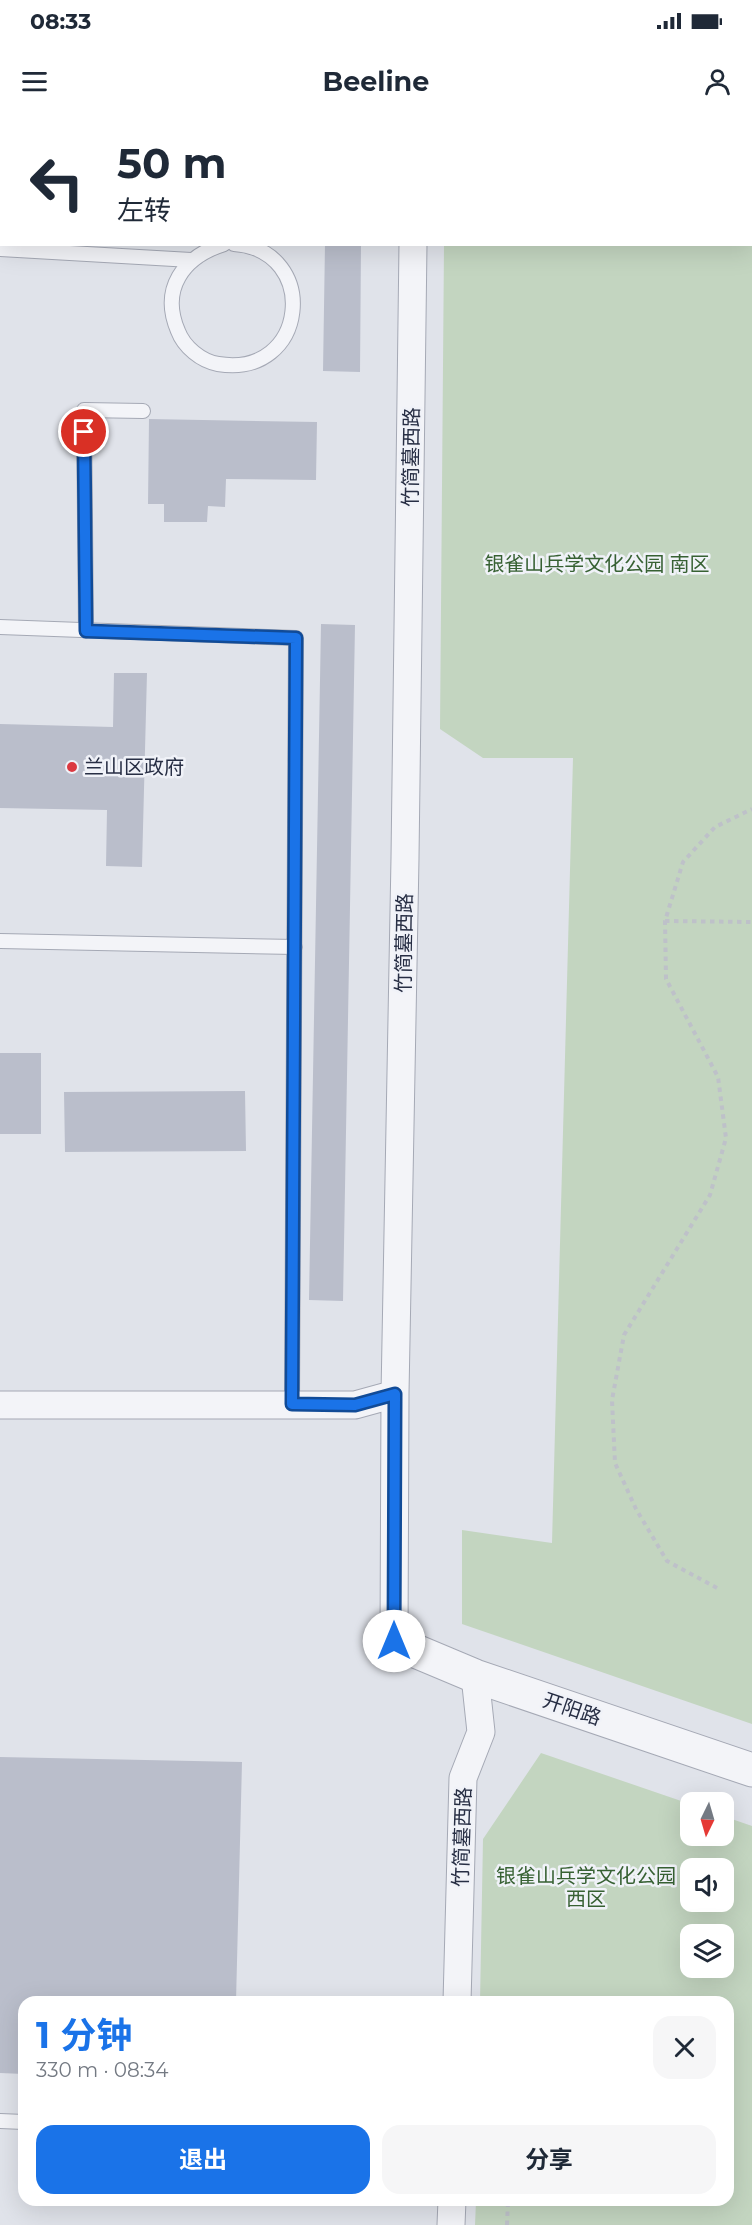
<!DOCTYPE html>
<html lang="zh">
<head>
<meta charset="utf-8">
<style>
	body { margin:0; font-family:Montserrat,"Noto Sans SC",sans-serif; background:#f6f6f7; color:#1f2937; height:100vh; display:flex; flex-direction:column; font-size:22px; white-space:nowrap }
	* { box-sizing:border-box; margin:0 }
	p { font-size:20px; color:#747a83 }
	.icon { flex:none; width:33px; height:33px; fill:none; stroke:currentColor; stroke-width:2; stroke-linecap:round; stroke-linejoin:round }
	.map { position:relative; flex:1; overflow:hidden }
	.side { position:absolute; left:18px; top:1876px; width:716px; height:210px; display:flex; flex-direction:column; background:#fff; border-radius:18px; box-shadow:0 6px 24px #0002 }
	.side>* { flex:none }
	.hud { position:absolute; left:0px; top:0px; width:753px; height:126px; box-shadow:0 6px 24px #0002; background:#fff; color:#1f2937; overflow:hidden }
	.needle { width:39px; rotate:185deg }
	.tools { position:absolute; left:680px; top:1672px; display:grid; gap:12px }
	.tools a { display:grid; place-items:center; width:54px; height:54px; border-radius:12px; background:#fff; box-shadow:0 6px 24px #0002; font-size:30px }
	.pin { position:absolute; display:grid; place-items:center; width:51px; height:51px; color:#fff; margin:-26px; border:3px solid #fff; border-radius:50%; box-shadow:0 2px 6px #0007 }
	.me { position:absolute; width:66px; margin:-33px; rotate:0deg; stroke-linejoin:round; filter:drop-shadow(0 0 4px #0008) }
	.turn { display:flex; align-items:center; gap:21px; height:126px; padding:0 18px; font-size:27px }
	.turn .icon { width:78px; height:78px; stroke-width:2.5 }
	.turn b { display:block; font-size:42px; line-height:51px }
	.round { display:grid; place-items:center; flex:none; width:63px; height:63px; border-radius:18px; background:#f6f6f7 }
	.summary { display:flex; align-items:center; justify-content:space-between; height:102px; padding:0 18px }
	h1 { font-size:36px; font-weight:700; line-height:45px; color:#1a73e8 }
	.button { display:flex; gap:12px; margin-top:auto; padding:12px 18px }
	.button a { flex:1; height:69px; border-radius:18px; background:#1a73e8; color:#fff; font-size:24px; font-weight:700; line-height:69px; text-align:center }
	.button a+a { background:#f6f6f7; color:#1f2937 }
	.status { display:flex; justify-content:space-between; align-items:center; height:42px; padding:0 30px; background:#fff; direction:ltr }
	.status svg { height:16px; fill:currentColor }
	header { display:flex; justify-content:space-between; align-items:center; height:78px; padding:0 18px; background:#fff; font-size:27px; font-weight:700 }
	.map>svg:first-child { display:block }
	.green { fill:#c3d5c0; fill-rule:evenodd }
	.building { fill:#babecb }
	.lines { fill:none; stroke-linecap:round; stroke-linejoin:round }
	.service-casing { stroke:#a5a9b5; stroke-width:16 }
	.minor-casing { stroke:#a5a9b5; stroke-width:29 }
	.tertiary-casing { stroke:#a5a9b5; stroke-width:35 }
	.path { stroke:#bec1c9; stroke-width:4; stroke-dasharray:4.5 4.5; stroke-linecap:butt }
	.service { stroke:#f3f4f8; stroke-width:14 }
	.minor { stroke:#f3f4f8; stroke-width:27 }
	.tertiary { stroke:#f3f4f8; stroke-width:33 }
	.route-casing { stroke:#114b97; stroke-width:15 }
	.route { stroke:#1a73e8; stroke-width:10 }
	.poi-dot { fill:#db3941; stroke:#f0f2f8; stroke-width:2 }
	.labels { text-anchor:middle; stroke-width:5; stroke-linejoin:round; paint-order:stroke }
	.street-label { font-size:20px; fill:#272e44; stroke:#f0f2f8 }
	.park-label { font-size:20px; fill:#376133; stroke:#f0f2f8 }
	.poi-label { font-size:20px; fill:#272e44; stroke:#f0f2f8; text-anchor:start }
</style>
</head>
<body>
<div class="status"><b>08:33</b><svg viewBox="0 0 49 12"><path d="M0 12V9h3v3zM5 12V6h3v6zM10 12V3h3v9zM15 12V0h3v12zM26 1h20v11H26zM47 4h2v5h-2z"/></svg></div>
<header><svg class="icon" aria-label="menu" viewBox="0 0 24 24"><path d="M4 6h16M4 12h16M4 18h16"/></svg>Beeline<svg class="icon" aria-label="person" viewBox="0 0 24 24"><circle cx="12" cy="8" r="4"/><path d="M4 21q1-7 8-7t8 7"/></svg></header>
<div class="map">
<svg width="752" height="2105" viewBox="0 0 752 2105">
	<rect width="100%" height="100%" fill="#e0e3ea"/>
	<path class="green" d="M445,0H752V1604L462,1504V1410L552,1423L573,638H483L440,609L444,125L752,124V2Z
		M541,1633L690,1684V1716H723V1696L752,1706V2105H475L476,2081L728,2080V1882H480L483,1719ZM690,1749H723V1782H690ZM690,1815H723V1848H690Z"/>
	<path class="building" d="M325,124H361L360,252L323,251Z
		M149,299L317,302L316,360L226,359L225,387L208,386L207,402H164V384H148Z
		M321,504L355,505L343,1181L309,1180Z
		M114,553H147L142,747L106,746L107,690L0,688V604L113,607Z
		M0,933H41V1014H0Z
		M245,971L246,1031L65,1032L64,972Z
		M0,1637L242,1642L236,1882H24V1954L0,1953Z"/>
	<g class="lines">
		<defs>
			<path id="service" d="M0,75L2,78
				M0,116L2,113
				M224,124C183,137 160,169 178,211C184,227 201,241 218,244C308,259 321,130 234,124
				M0,129L191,140
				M0,507L296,518L292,1284
				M86,511L84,290L143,291
				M0,821L295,827
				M0,2001L24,2002"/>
			<path id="minor" d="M415,2V0
				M0,1285H355L395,1274
				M394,1522L395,1274L405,738L413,124
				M457,1882L463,1658L481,1612L475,1556
				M451,2105L452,2080"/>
			<path id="tertiary" d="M394,1522L475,1556L752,1650"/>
		</defs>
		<use href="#service" class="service-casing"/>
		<use href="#minor" class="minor-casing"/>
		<use href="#tertiary" class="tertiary-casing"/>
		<path class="path" d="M665,801L752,802
			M717,1468L667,1441L636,1389L615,1343L612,1280L624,1215L710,1075L726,1018L718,957L666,859L665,801L683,742L715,707L752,689
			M507,2105L508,2080"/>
		<use href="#service" class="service"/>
		<use href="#minor" class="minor"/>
		<use href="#tertiary" class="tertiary"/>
	</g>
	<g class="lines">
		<defs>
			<path id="route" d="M84,312L86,511L296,518L292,1284L355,1285L395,1274L394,1521"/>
		</defs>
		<use href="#route" class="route-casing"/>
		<use href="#route" class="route"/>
	</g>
	<circle class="poi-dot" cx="72" cy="647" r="6"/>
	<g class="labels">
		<g class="street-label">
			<text transform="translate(411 337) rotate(-89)" y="7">竹简墓西路</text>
			<text transform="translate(404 823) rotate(-89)" y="7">竹简墓西路</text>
			<text transform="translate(572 1589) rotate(19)" y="7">开阳路</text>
			<text transform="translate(462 1717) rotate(-88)" y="7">竹简墓西路</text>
		</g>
		<g class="park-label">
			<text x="597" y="451">银雀山兵学文化公园 南区</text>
			<text x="586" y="1763">银雀山兵学文化公园<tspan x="586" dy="23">西区</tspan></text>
		</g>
		<g class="poi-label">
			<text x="84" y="654">兰山区政府</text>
		</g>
	</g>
</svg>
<div class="tools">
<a><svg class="needle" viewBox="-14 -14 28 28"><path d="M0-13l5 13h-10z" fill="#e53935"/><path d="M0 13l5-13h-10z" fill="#747a83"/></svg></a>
<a><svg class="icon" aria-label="sound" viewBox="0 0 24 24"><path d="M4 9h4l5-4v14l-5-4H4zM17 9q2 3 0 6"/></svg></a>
<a><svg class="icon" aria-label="layers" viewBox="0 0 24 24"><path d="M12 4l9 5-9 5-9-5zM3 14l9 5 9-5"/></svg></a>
</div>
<div class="pin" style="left:84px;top:312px;background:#d93025"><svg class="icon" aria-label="arrive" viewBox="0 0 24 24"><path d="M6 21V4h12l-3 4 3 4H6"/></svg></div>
<svg class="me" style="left:394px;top:1521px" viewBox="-20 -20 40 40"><circle r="19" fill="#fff"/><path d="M0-13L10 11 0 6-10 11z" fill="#1a73e8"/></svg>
<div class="hud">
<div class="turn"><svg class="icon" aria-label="left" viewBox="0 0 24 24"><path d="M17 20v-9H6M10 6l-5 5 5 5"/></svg><div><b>50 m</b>左转</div></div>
</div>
<section class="side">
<div class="summary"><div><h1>1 分钟</h1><p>330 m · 08:34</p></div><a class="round"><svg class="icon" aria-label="close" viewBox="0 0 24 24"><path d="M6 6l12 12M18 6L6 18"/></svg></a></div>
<div class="button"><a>退出</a><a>分享</a></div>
</section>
</div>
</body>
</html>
